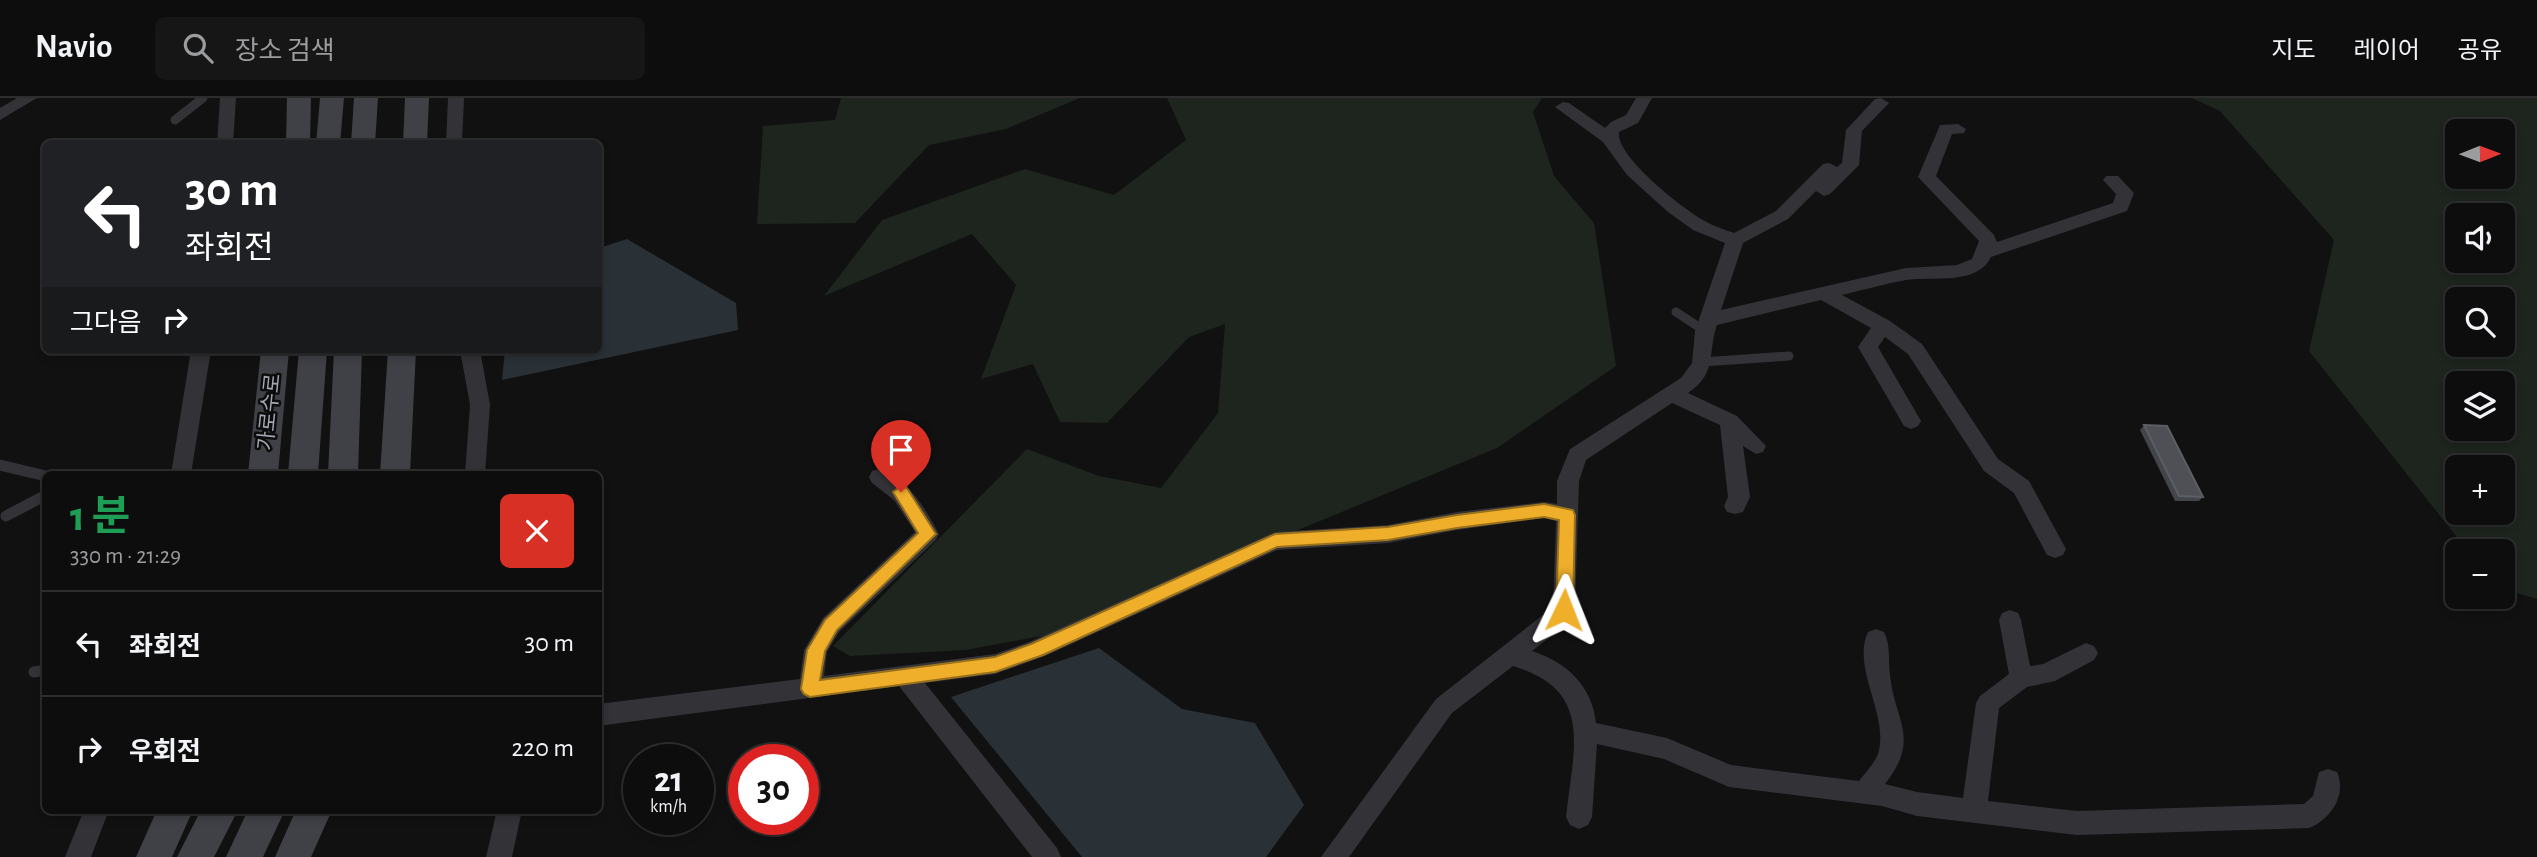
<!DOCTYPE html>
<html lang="ko">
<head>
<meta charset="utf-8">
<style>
	body { margin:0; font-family:"Alegreya Sans","Noto Sans KR",sans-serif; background:#161617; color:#f1f3f6; height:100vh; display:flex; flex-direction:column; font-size:26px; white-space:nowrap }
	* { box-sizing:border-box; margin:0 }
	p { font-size:23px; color:#9a9c9e }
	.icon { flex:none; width:38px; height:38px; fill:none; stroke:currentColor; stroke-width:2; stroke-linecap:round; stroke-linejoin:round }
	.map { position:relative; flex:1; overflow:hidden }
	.panel { position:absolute; left:42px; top:373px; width:560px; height:343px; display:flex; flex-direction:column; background:#0d0d0e; border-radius:10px; box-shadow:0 4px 10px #0003,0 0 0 2px #2d2d2e }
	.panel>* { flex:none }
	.guide { position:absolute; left:42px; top:42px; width:560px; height:214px; border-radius:10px; box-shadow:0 4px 10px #0003,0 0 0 2px #2d2d2e; background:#202124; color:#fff; overflow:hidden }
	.needle { width:46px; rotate:89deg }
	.controls { position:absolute; left:2445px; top:21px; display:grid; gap:14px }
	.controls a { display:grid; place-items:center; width:70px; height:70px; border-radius:10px; background:#0d0d0e; box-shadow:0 4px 10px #0003,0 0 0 2px #2d2d2e; font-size:35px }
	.speed { position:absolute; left:623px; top:646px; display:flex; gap:14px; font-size:35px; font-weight:700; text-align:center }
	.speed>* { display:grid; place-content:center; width:91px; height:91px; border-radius:50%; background:#0d0d0e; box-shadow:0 4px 10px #0003,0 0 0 2px #2d2d2e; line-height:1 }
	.speed small { font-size:18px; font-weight:400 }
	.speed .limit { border:10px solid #d22; background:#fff; color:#111 }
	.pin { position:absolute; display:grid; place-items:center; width:60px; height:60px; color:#fff; margin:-72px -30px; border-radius:50% 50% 50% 0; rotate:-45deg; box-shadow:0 0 7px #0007 }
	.pin .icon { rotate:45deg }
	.me { position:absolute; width:77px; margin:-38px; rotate:2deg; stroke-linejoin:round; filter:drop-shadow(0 0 5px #0008) }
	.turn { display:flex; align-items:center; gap:24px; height:147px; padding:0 28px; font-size:32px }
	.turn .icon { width:91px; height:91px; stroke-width:2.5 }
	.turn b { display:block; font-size:49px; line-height:60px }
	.then { display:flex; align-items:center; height:66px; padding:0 28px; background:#0003; gap:14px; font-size:26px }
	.round { display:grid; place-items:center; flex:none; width:74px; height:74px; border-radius:10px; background:#161617 }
	.summary { display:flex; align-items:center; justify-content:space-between; height:119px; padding:0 28px }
	h1 { font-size:42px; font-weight:700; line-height:52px; color:#1e9e55 }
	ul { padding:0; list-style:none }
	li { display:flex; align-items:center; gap:21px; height:105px; padding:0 28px; border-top:2px solid #2d2d2e }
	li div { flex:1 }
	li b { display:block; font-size:26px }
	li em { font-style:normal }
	header { display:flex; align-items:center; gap:42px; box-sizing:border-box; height:98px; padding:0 35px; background:#0d0d0e; border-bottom:2px solid #2d2d2e }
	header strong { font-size:33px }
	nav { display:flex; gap:38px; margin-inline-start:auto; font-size:24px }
	.search { width:490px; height:63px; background:#161617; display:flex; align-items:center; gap:18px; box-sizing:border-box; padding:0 24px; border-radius:10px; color:#9a9c9e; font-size:26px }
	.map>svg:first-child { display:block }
	.green { fill:#1d251e; fill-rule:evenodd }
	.water { fill:#293137 }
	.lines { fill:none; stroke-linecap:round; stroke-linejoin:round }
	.service-far1 { stroke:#323237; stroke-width:9 }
	.service { stroke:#323237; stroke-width:11 }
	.minor { fill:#323237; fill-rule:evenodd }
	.secondary { fill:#404147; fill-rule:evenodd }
	.wall { fill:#44454a }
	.building { fill:#4e5055; stroke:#5b5e64; stroke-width:2 }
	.route { fill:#efaf2b; stroke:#9b721c; stroke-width:2 }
	.labels { text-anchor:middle; stroke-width:5; stroke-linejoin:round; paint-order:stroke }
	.street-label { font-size:21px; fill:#a2a7b3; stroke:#0c0c0d }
</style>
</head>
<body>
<header>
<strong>Navio</strong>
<div class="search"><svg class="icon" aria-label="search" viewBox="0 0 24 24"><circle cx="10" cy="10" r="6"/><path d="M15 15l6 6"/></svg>장소 검색</div>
<nav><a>지도</a><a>레이어</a><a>공유</a></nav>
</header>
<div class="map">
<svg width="2537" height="759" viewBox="0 0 2537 759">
	<rect width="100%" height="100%" fill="#111112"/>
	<path class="green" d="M841,0H1080L1006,31L929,47L855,125L757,126L763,28L835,22Z
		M1167,0H1542L1533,14L1554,78L1594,125L1616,268L1497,350L1252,451L1074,532L966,552L850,558L833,548L1027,351L1099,378L1161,390L1218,315L1225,226L1189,239L1107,325L1060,324L1033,266L981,281L1016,187L972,136L824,198L882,122L1025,71L1114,97L1186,42Z
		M2192,0H2537V501L2503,491L2502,453H2468L2309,253L2334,142L2220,13ZM2457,33H2502V79H2457ZM2457,117H2502V163H2457ZM2457,201H2502V247H2457ZM2457,285H2502V331H2457ZM2457,369H2502V415H2457Z"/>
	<path class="water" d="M627,141L736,205L738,232L502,282L505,252H598L599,150Z
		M1099,550L1182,611L1255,625L1304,707L1266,759H1082L951,599Z"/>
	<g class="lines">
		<path class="service-far1" d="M175,22L203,0
			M1676,214L1705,233
			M1702,264L1789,258"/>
		<path class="service" d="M0,367L46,378
			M6,418L46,397
			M34,574L46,572"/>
		<path class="minor" d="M17,0H37L0,22V10Z
			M220,0H236L233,46H217Z
			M448,0H464L462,46H446Z
			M1636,0H1652L1638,25L1619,34C1615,58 1683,111 1703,122C1713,128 1723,131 1734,135L1776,113L1823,66L1829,65L1837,69L1842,65L1846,32L1875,1L1881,0L1889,5L1862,33L1859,67L1830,96L1824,98L1816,93L1788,121L1743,145L1721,212L1906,170L1957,167L1972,161L1979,143L1918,79L1940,27L1958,26L1966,31L1964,35L1952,36L1936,78L1994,137L1997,144L2113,105L2116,96L2103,82L2106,78H2118L2134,95L2127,113L1991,159C1977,188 1932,178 1906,182C1884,186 1863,192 1842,197L1890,223L1922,246L1998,361L2029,383L2066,451L2063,457L2055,460L2047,457L2014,395L1984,373L1908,256L1885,239L1878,249L1921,323L1918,328L1911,331L1904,328L1858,249L1871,230L1821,202L1717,227C1707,255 1718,275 1688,295L1737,318L1766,348L1763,354L1756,356L1743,348L1750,399L1743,414L1735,416L1727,414L1724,408L1728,399L1720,327L1672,305L1586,362L1579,383L1575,512L1563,529L1532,553C1566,564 1592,587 1596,625L1667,640L1731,667L1859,683C1865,675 1874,666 1878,656C1890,618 1851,570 1868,534L1876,531L1884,534C1891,547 1888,563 1890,577C1895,624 1921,640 1885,686L1917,694L1963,700L1976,605L1980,598L2009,576L1999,522L2002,515L2010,512L2018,515L2021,522L2030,568L2043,566L2086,545L2094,548L2098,555L2094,562L2055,583L2027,589L1999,610L1988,703L2077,713L2304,706L2313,698L2319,674L2328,671L2337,674C2347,697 2331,721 2309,730L2077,737L1917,718L1882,708L1729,689L1664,661L1597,646L1592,719L1588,727L1579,731L1570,727L1566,719C1573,651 1595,592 1513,568L1452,615L1349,759H1321L1436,601L1553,509L1556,423L1544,420L1457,432L1388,445L1277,452L1045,558L995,576L925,585L1057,750L1061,759H1032L899,588L598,628V606L800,581L804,552L823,520L915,434L894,402L872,385L869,379L872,373L879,371C908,380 925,410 939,436L936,442L839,534L827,554L824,578L995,556L1029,544L1275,434L1388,427L1457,414L1544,404L1557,406V383L1570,351L1681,280L1692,265L1695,233L1725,145L1693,132L1668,114L1627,77L1603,44L1555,9L1563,4L1569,5L1605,30L1611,24L1626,17Z
			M191,252H211L191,376H171Z
			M460,252H480L490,307L485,376H465L470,307Z
			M84,712H109L91,759H65Z
			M497,712H522L512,759H486Z"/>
		<path class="secondary" d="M287,0H311L310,46H286Z
			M320,0H344L340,46H316Z
			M354,0H378L375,46H351Z
			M405,0H429L427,46H403Z
			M261,252H289L278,376H248Z
			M299,252H327L318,376H288Z
			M334,252H362L358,376H328Z
			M388,252H416L410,376H380Z
			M157,712H193L172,759H136Z
			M201,712H238L214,759H177Z
			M248,712H285L263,759H226Z
			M296,712H332L311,759H275Z"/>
	</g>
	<path class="wall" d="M2144,327L2203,399L2199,403H2175L2140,332Z"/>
	<path class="building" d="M2144,327L2167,328L2203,399L2179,398Z"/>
	<path class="route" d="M901,388L907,390L936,436L837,532L825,553L820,582L995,559L1031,546L1275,436L1388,429L1457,417L1544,406L1573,412L1575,417L1573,512L1570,517L1564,519L1558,517L1556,512L1559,422L1544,419L1457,430L1388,442L1277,449L1043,557L995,574L810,599L804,596L801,591L807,552L825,522L918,435L893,394Z"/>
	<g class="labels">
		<g class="street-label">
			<text transform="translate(269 314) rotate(-84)" y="7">가로수로</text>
		</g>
	</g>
</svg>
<div class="controls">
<a><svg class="needle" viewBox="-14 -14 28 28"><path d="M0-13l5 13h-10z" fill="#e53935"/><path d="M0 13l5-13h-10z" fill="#9a9c9e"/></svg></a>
<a><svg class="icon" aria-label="sound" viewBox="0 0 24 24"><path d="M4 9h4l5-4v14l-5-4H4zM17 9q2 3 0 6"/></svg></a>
<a><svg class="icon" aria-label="search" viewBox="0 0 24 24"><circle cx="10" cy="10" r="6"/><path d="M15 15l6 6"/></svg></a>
<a><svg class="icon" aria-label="layers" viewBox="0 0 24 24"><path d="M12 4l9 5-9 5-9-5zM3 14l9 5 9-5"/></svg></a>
<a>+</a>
<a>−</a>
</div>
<div class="speed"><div>21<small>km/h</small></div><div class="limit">30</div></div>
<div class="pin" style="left:901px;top:394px;background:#d93025"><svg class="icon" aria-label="arrive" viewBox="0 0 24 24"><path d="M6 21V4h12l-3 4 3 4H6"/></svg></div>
<svg class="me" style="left:1564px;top:512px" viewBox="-20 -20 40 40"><path d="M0-17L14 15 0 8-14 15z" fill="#efaf2b" stroke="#fff" stroke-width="4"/></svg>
<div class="guide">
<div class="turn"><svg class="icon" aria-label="left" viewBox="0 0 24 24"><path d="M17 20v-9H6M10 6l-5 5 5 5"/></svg><div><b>30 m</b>좌회전</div></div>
<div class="then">그다음<svg class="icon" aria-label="right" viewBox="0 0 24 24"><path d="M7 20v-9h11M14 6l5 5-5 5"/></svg></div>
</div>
<section class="panel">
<div class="summary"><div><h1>1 분</h1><p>330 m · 21:29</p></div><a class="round" style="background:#d93025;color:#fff"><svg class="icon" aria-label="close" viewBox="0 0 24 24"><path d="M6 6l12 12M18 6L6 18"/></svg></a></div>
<ul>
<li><svg class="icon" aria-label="left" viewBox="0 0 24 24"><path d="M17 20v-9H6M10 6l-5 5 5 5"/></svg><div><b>좌회전</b></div><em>30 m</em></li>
<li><svg class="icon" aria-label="right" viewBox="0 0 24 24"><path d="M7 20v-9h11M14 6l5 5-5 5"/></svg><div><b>우회전</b></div><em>220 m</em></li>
</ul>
</section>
</div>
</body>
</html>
